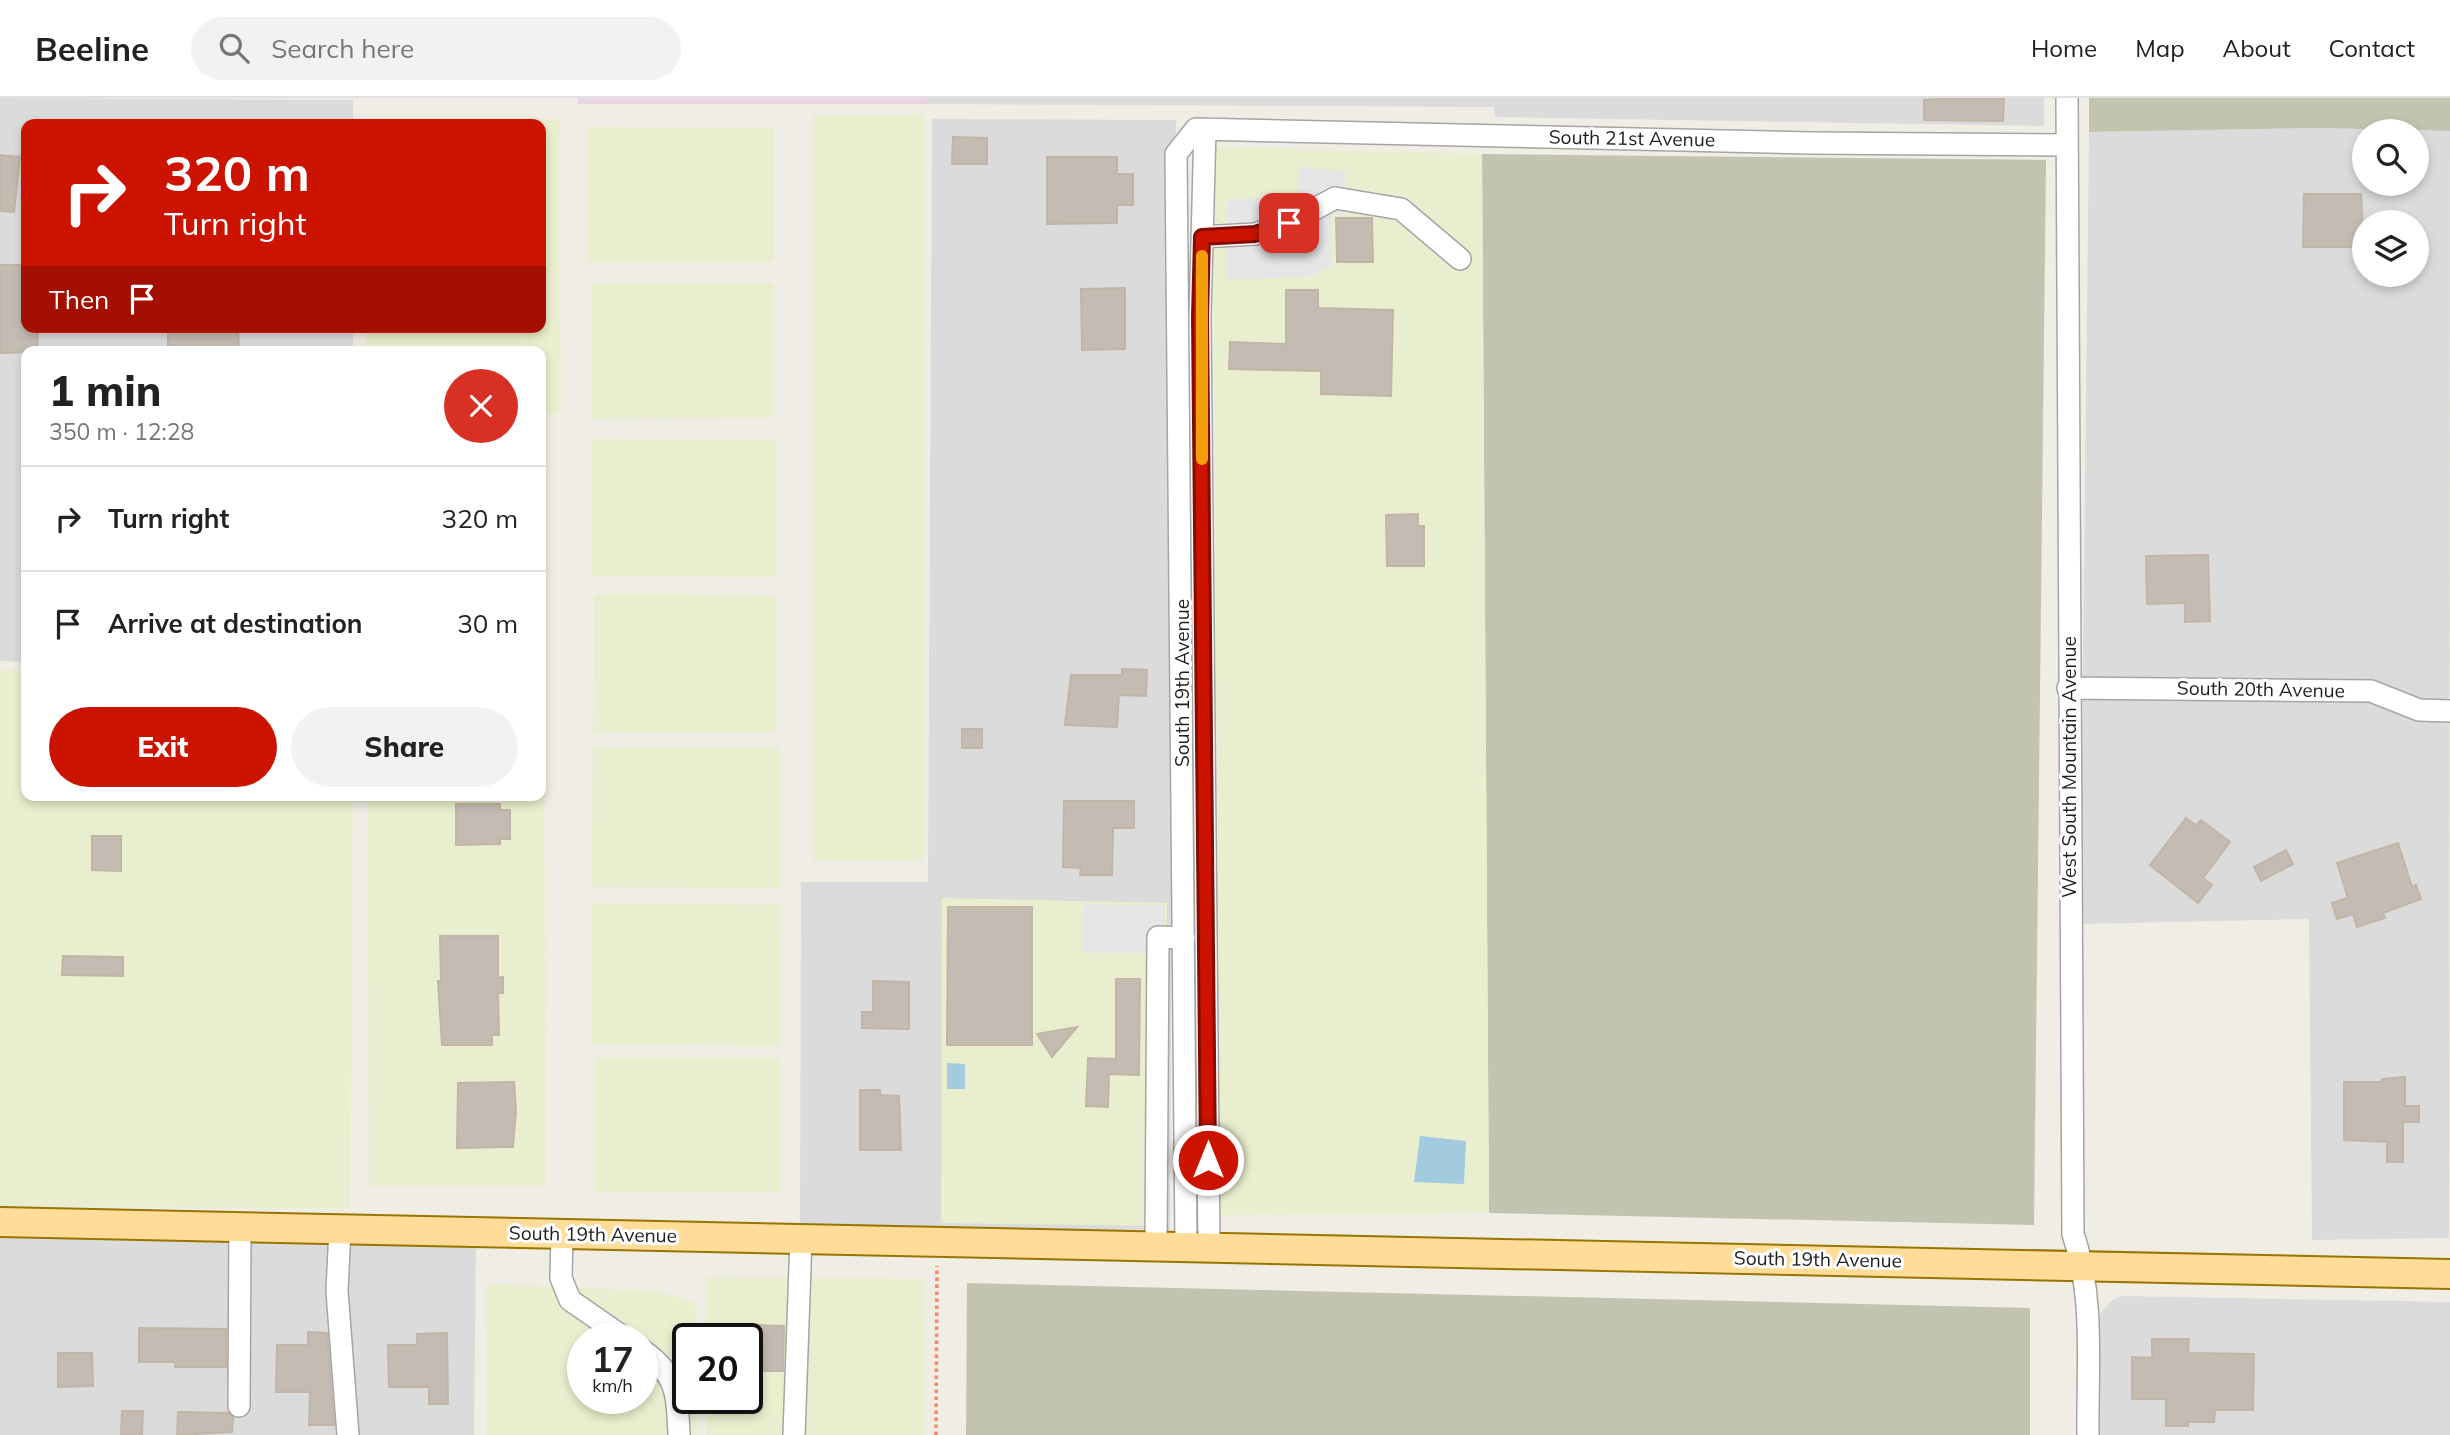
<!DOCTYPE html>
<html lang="en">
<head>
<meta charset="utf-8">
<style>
	body { margin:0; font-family:Mulish,sans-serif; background:#f2f2f2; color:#222; height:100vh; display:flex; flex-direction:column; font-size:26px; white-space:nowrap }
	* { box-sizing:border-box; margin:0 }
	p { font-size:23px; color:#767676 }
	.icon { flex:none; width:38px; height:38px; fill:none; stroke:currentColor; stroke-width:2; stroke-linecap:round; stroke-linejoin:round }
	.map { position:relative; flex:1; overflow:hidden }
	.details { position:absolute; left:21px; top:248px; width:525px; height:455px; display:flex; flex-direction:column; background:#fff; border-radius:14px; box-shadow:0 4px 10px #0003 }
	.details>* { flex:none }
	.banner { position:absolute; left:21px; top:21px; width:525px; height:214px; border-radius:14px; box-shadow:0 4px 10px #0003; background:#cc1300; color:#fff; overflow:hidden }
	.fabs { position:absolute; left:2352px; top:21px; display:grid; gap:14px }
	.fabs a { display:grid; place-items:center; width:77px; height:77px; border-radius:50%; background:#fff; box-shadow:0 4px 10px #0003; font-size:35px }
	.speed { position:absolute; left:567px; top:1225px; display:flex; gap:14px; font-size:35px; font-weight:700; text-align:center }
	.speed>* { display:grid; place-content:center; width:91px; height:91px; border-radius:50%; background:#fff; box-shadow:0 4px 10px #0003; line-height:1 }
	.speed small { font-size:18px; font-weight:400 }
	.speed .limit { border:4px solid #111; border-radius:10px; background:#fff; color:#111 }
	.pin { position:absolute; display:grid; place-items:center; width:60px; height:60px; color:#fff; margin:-30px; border-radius:14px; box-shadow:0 4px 10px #0006 }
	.me { position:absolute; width:77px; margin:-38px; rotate:0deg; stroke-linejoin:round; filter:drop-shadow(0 0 5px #0008) }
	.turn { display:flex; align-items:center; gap:24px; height:147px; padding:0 28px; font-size:32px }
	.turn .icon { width:91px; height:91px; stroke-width:2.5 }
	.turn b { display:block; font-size:49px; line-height:60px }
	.then { display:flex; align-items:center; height:66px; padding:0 28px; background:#0003; gap:14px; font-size:26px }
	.round { display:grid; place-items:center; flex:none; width:74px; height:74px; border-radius:37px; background:#f2f2f2 }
	.head { display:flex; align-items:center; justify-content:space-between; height:119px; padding:0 28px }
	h1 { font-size:42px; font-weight:800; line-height:52px }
	.action { display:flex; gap:14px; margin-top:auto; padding:14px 28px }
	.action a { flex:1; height:80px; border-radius:42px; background:#cc1300; color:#fff; font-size:28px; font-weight:800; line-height:80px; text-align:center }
	.action a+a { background:#f2f2f2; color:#222 }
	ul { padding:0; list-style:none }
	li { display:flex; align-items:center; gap:21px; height:105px; padding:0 28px; border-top:2px solid #e0e0e0 }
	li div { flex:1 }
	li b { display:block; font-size:26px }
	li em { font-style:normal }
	header { display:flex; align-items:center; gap:42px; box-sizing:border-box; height:98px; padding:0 35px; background:#fff; border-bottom:2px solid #e0e0e0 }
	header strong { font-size:33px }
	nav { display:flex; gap:38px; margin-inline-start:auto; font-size:24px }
	.search { width:490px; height:63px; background:#f2f2f2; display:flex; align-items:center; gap:18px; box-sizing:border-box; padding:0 24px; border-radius:38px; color:#767676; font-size:26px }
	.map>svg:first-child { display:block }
	.residential { fill:#dcdbdb; fill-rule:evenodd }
	.industrial { fill:#e9d5e3 }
	.construction { fill:#c2c4af }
	.farmland { fill:#e9efce; fill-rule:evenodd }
	.parking { fill:#e6e6e6 }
	.water { fill:#a2cbdf }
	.building { fill:#c4bcb3; stroke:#c2b5a5; stroke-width:2 }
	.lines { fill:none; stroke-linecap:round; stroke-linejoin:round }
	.minor-casing { stroke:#a5a5a5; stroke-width:24 }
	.major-casing { stroke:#987400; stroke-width:32 }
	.path { stroke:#ff8465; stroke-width:3.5; stroke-dasharray:3.5 3.5; stroke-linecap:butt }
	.minor { stroke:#fff; stroke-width:21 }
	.major { stroke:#fd9; stroke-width:28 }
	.route-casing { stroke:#850c00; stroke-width:18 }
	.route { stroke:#cc1300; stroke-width:12 }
	.slow { stroke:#f59e0b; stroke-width:12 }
	.labels { text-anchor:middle; stroke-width:6; stroke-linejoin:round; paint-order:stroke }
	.street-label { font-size:19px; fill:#1e1e1e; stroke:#fff }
</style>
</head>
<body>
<header>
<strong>Beeline</strong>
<div class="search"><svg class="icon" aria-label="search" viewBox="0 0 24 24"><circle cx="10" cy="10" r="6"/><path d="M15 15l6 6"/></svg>Search here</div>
<nav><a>Home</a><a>Map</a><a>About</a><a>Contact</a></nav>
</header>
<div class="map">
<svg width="2450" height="1337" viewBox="0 0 2450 1337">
	<rect width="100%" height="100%" fill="#efede4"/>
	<path class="residential" d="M0,0L353,2V26H26V229H353V254H26V564L0,563Z
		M927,0H2044V28L1495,19L1494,9L927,6Z
		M932,21L1176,22L1170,1132L800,1130L801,784H928Z
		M2319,30L2450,33L2449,1140L2312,1142L2309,821L2080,826L2089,34ZM2364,33H2417V86H2364ZM2364,124H2417V177H2364Z
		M0,1136L476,1143L474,1337H0Z
		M2123,1198L2450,1204V1337H2096L2097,1225L2100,1216L2112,1202Z"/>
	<path class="industrial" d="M578,0H927V6H578Z"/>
	<path class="construction" d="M2089,0H2450V33L2319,30L2089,34Z
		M1482,56L2046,62L2034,1127L1489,1115Z
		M967,1185L2030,1210V1337H966Z"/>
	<path class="farmland" d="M813,17H923V762H813Z
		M366,21H560L561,315H543L546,1088H369L368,698H541V254H366V229H541V26H366Z
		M587,29L774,30V164H587Z
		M1213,49L1482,56L1489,1115L1220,1117Z
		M591,185H773V320L591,321Z
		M591,341L777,342L776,479L591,478Z
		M594,496L776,497L775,635H593Z
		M0,572H26V698H353L350,1110L0,1108Z
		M593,649L780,650L779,790L592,789Z
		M942,800L1167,805V1128L941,1125Z
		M592,805L781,807L780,948L591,946Z
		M595,960H779V1094H595Z
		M707,1179L925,1181L924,1337H706L707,1300H747V1241H707Z
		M487,1186L657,1193L695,1205V1241H688V1300H696L697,1337H486ZM583,1241H642V1300H583Z"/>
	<path class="parking" d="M1299,69L1345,73V117H1332V168L1308,179L1226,181L1227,101L1297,99Z
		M1083,806L1165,808L1164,856L1082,854Z"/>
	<path class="water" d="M947,965L965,966V991H947Z
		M1420,1038L1466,1043L1464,1086L1414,1084Z"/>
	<path class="building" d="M1954,0H2004L2003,23L1924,22V2Z
		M953,39L987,40V66H952Z
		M0,57L20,59L14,114L0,113Z
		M1047,59H1117V76H1133V107H1117V125L1047,126Z
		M2304,96H2361L2364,149H2303Z
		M1336,120H1372L1373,164H1337Z
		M0,167H26V229H38L37,254L0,255Z
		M1125,190V251L1082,252L1081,191Z
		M1286,192H1318V210L1393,212L1391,298L1321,296V273L1229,271L1230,244L1286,246Z
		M168,229H238L239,254H168Z
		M1418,416V428H1424V468H1387L1386,417Z
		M2208,457L2210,523L2185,524V505L2147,506L2146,458Z
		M1122,571L1147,572L1146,598L1119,597L1117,629L1065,627L1071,577H1122Z
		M962,631H982V650H962Z
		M1064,703H1134V730H1113L1112,777H1080L1081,770L1063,769Z
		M456,706H500V712H510V741H500V746L456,747Z
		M2186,720L2196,727L2201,722L2230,744L2203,780L2212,787L2198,805L2150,767Z
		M92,738H121V773L92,772Z
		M2398,745L2412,789L2416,787L2421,801L2383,815L2385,820L2357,829L2353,816L2337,821L2332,805L2348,800L2337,765Z
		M2286,752L2293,766L2261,783L2254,769Z
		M948,809H1032V947H947Z
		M440,838H498V880L503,879V895H498L499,937H492V947H442L438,883H441Z
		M63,858L123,859V878L62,877Z
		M1116,881H1140L1139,977L1109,976L1108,1009L1086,1008L1088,960L1116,961Z
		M873,883L909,884V931L862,930V914H873Z
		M1077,929L1052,959L1037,936Z
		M2405,979V1008H2419V1024H2403V1064H2387V1044L2344,1042V984H2382V981Z
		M514,984L516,1012L513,1049L457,1050L458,985Z
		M860,992H880V997L899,998L901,1052H860Z
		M758,1227L784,1228L783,1273H758Z
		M139,1230L226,1231V1269H175V1264H139Z
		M308,1234L327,1235L334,1327H309L310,1294H276L277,1247H308Z
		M447,1235L448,1306H429V1289H389L388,1247H417V1236Z
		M2152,1241H2189L2188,1255L2254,1256L2253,1312H2215L2214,1324H2188V1328H2166V1301H2132V1259L2152,1260Z
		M58,1255H92L93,1288L58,1289Z
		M122,1313H143L142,1337H121Z
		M178,1314L228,1315L233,1319L232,1334L177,1337Z"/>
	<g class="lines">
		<defs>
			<path id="minor" d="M2067,0L2073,1136C2095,1200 2087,1270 2088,1337
				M1205,31L1200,219L1209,1149
				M1202,139L1255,136L1289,125L1335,100L1401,111L1460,161
				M2068,590L2371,593L2419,612L2450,613
				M340,1131L337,1193L348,1337
				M562,1136L561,1180L570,1202L626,1241
				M1156,1147L1158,839L1184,840
				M1186,1148L1176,56L1196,31L1812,45L2067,47
				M642,1252C678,1277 677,1296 679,1337
				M239,1308L240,1129
				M794,1337L801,1140"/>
			<path id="major" d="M0,1124L2450,1176"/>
		</defs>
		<use href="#minor" class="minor-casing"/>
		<use href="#major" class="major-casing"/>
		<path class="path" d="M936,1337L937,1168"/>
		<use href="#minor" class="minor"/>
		<use href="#major" class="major"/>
	</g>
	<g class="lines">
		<defs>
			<path id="route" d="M1208,1062L1200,219L1202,139L1255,136L1289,125"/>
		</defs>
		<use href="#route" class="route-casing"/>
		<use href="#route" class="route"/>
		<path class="slow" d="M1202,361V158"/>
	</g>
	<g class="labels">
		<g class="street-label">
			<text transform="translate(1632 40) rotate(1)" y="7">South 21st Avenue</text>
			<text transform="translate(1182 585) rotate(-90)" y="7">South 19th Avenue</text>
			<text transform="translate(2261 591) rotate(1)" y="7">South 20th Avenue</text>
			<text transform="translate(2069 669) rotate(-90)" y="7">West South Mountain Avenue</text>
			<text transform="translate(593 1136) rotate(1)" y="7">South 19th Avenue</text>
			<text transform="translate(1818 1161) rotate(1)" y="7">South 19th Avenue</text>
		</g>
	</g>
</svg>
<div class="fabs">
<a><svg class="icon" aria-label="search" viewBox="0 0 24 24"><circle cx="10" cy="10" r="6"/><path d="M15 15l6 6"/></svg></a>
<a><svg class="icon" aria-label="layers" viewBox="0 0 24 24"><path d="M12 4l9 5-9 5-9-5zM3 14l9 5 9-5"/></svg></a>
</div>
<div class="speed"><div>17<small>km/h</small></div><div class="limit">20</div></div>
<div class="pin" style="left:1289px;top:125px;background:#d93025"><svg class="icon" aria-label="arrive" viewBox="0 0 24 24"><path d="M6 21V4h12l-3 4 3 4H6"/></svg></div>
<svg class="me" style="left:1208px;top:1062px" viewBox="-20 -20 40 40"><circle r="17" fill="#cc1300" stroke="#fff" stroke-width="3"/><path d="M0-11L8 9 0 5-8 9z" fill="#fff"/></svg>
<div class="banner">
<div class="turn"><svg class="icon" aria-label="right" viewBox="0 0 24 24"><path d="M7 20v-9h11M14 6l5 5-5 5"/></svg><div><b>320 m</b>Turn right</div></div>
<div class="then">Then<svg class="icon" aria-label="arrive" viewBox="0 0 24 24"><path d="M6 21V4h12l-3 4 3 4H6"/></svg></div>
</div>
<section class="details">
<div class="head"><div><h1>1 min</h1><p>350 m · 12:28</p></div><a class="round" style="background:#d93025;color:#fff"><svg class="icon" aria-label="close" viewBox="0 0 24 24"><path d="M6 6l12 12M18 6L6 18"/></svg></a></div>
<ul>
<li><svg class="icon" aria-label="right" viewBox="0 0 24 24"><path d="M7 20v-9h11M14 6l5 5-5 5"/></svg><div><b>Turn right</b></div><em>320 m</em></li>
<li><svg class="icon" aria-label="arrive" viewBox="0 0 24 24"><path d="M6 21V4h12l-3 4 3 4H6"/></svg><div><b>Arrive at destination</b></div><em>30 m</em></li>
</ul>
<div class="action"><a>Exit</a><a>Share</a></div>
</section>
</div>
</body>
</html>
